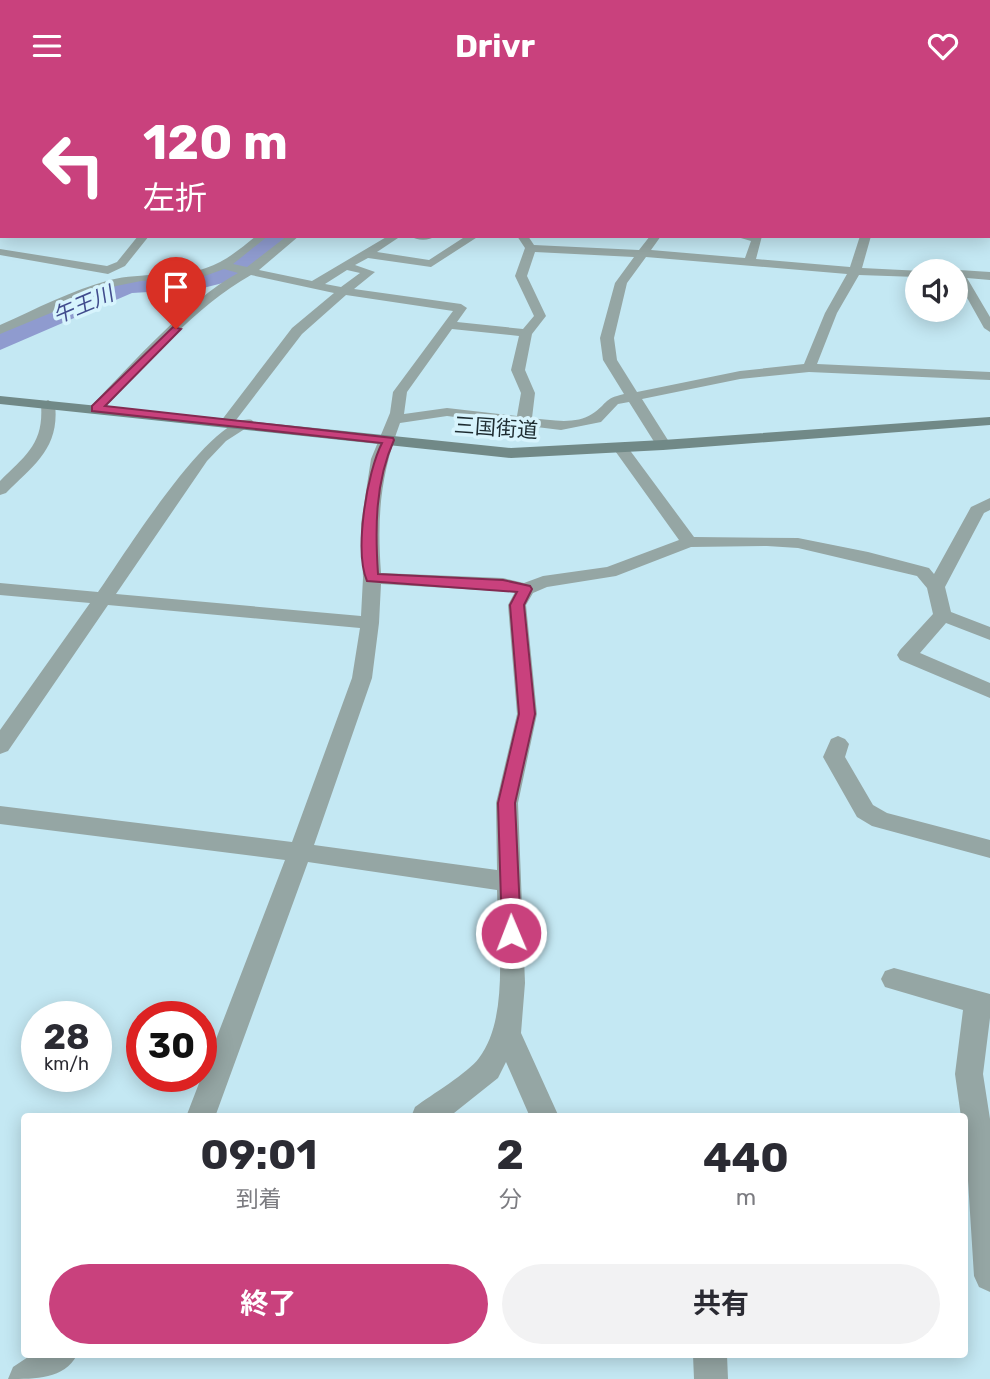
<!DOCTYPE html>
<html lang="ja">
<head>
<meta charset="utf-8">
<style>
	body { margin:0; font-family:Rubik,"Noto Sans JP",sans-serif; background:#f2f2f3; color:#2b2b33; height:100vh; display:flex; flex-direction:column; font-size:26px; white-space:nowrap }
	* { box-sizing:border-box; margin:0 }
	p { font-size:23px; color:#7c7c81 }
	.icon { flex:none; width:38px; height:38px; fill:none; stroke:currentColor; stroke-width:2; stroke-linecap:round; stroke-linejoin:round }
	.map { position:relative; flex:1; overflow:hidden }
	.panel { position:absolute; left:21px; top:1022px; width:947px; height:245px; display:flex; flex-direction:column; background:#fff; border-radius:7px; box-shadow:0 4px 18px #0003 }
	.panel>* { flex:none }
	.guide { position:absolute; left:0px; top:0px; width:990px; height:147px; box-shadow:0 4px 18px #0003; background:#c9417d; color:#fff; overflow:hidden }
	.buttons { position:absolute; left:905px; top:168px; display:grid; gap:14px }
	.buttons a { display:grid; place-items:center; width:63px; height:63px; border-radius:50%; background:#fff; box-shadow:0 4px 18px #0003; font-size:35px }
	.speed { position:absolute; left:21px; top:910px; display:flex; gap:14px; font-size:35px; font-weight:700; text-align:center }
	.speed>* { display:grid; place-content:center; width:91px; height:91px; border-radius:50%; background:#fff; box-shadow:0 4px 18px #0003; line-height:1 }
	.speed small { font-size:18px; font-weight:400 }
	.speed .limit { border:10px solid #d22; background:#fff; color:#111 }
	.pin { position:absolute; display:grid; place-items:center; width:60px; height:60px; color:#fff; margin:-72px -30px; border-radius:50% 50% 50% 0; rotate:-45deg; box-shadow:0 0 7px #0007 }
	.pin .icon { rotate:45deg }
	.me { position:absolute; width:77px; margin:-38px; rotate:359deg; stroke-linejoin:round; filter:drop-shadow(0 0 5px #0008) }
	.turn { display:flex; align-items:center; gap:24px; height:147px; padding:0 28px; font-size:32px }
	.turn .icon { width:91px; height:91px; stroke-width:2.5 }
	.turn b { display:block; font-size:49px; line-height:60px }
	.eta { display:flex; justify-content:space-evenly; align-items:center; height:119px; text-align:center }
	.eta b { font-size:42px; font-weight:700; line-height:49px }
	.button { display:flex; gap:14px; margin-top:auto; padding:14px 28px }
	.button a { flex:1; height:80px; border-radius:42px; background:#c9417d; color:#fff; font-size:28px; font-weight:700; line-height:80px; text-align:center }
	.button a+a { background:#f2f2f3; color:#2b2b33 }
	header { display:flex; justify-content:space-between; align-items:center; height:91px; padding:0 28px; background:#c9417d; color:#fff; font-size:32px; font-weight:700 }
	.map>svg:first-child { display:block }
	.lines { fill:none; stroke-linecap:round; stroke-linejoin:round }
	.river { fill:#8f9bcf; fill-rule:evenodd }
	.street { fill:#95a6a4; fill-rule:evenodd }
	.secondary { fill:#718987; fill-rule:evenodd }
	.route { fill:#c9417d; stroke:#832a51; stroke-width:2 }
	.labels { text-anchor:middle; stroke-width:7; stroke-linejoin:round; paint-order:stroke }
	.far-water-label { font-size:21px; font-style:italic; fill:#414c8d; stroke:#d7f4fd }
	.far-street-label { font-size:21px; fill:#1e2c31; stroke:#d7f4fd }
</style>
</head>
<body>
<header><svg class="icon" aria-label="menu" viewBox="0 0 24 24"><path d="M4 6h16M4 12h16M4 18h16"/></svg>Drivr<svg class="icon" aria-label="heart" viewBox="0 0 24 24"><path d="M12 20l-8-8c-3-5 5-10 8-4 3-6 11-1 8 4z"/></svg></header>
<div class="map">
<svg width="990" height="1288" viewBox="0 0 990 1288">
	<rect width="100%" height="100%" fill="#c4e8f3"/>
	<g class="lines">
		<path class="river" d="M425,0H443L445,2H426Z
			M267,145H294L262,173L231,190L199,198L132,202L0,259V239L67,208L115,190L142,185L213,179L235,169Z"/>
		<path class="street" d="M0,0H8L0,3Z
			M125,0H135L123,2Z
			M377,0H387L375,2Z
			M416,0H425L427,2H417Z
			M447,0H460L445,2Z
			M481,0L499,2H482Z
			M712,0H740L742,2H713Z
			M821,0H830L820,2Z
			M912,0H920V2H912Z
			M989,23H990V29H989Z
			M989,56H990V62H989Z
			M0,67H2V73H0Z
			M0,98H2L0,105Z
			M138,145H149L125,175L108,183L0,164V158L107,175L117,171Z
			M256,145H268L233,173L247,176L287,145H299L259,179L312,190L388,145H401L377,161L429,169L466,145H479L431,176L368,167L355,174L375,181L354,198L461,213L467,217L457,231L523,238L534,225L515,185L525,157L517,145H528L534,154L639,159L650,145H661L651,159L745,167L751,150L734,145H762L756,168L850,176L860,145H871L862,177L922,180H917V186L859,184L837,222L817,273L990,281V289L809,281L740,288L642,308L671,354L663,359L658,357L629,311L618,313L601,331L561,339L447,325L400,332C380,386 377,426 381,482L503,487L524,492L543,485L607,476L679,449L613,357L621,352L626,354L694,446L798,447L868,461L929,477L934,483L971,416L990,407V419L984,422L945,496L951,521L990,536V549L946,532L920,562L990,592V607L900,569L897,564L900,559L933,523L927,497L917,485L798,457L767,455L691,456L616,485L547,496L533,502L526,514L537,623L518,712L525,892L521,942L559,1026H530L506,971L498,987L449,1026H411L415,1016C431,1004 468,982 479,967C510,926 498,848 497,799L308,771L215,1026H186L285,769L0,733V715L292,751L352,587L360,537L108,514L8,660L0,663V639L90,512L0,504V492L98,501C121,469 213,319 252,329L254,332L226,350L207,370L116,503L361,525L363,487L361,433L371,368L390,322L393,301L453,220L346,204L302,243L233,333L228,334L221,330L292,237L334,202L251,184C195,215 145,275 101,321L96,322L89,318L91,315C132,273 188,209 238,182L224,178L202,186L141,190L116,195L0,243V234C36,218 72,199 110,189C142,181 178,187 206,177C225,171 240,158 256,145ZM535,161L634,166L615,192L600,247L603,269L624,303C602,308 608,313 592,323C576,334 550,329 532,327L535,302L525,279L532,243L546,225L527,185ZM646,166L847,183L825,222L804,273L740,280L637,301L617,269L614,247L627,192ZM347,179L360,182L341,196L325,193ZM452,238L519,245L511,279L521,302L517,325L447,317L404,323L407,301ZM381,493L515,501L508,514L517,623L496,712L497,779L314,754L372,587L379,532Z
			M411,145H435C430,150 416,150 411,145Z
			M959,179L990,181V189L967,187L990,226V241L984,237L956,187V180H953Z
			M48,309L55,313C60,357 34,374 6,402L0,404V390C26,364 44,353 41,313Z
			M838,645L845,648L849,653L845,666L873,714L887,722L990,749V767L872,735L857,726L823,666L831,648Z
			M894,877L990,903V927L983,983L990,1028V1201L979,1196L974,1185L964,1026H961L955,983L963,919L885,896L881,888L885,880Z
			M31,1264H77C64,1288 36,1288 8,1288L13,1276Z
			M693,1264H727L728,1288H694Z"/>
		<path class="secondary" d="M0,305L511,357L663,349L990,326V334L663,359L511,367L0,313Z"/>
	</g>
	<path class="route" d="M173,236L181,238L105,315L393,347L394,349C375,391 375,438 378,483L503,489L530,495L532,498L524,514L535,623L515,712L521,842L518,847L511,850L505,847L502,842L498,712L519,623L510,514L517,501L367,490C354,460 367,381 382,352L92,320V315Z"/>
	<g class="labels">
		<g class="far-water-label">
			<text transform="translate(83 214) rotate(-23)" y="7">午王川</text>
		</g>
		<g class="far-street-label">
			<text transform="translate(496 337) rotate(4)" y="7">三国街道</text>
		</g>
	</g>
</svg>
<div class="buttons">
<a><svg class="icon" aria-label="sound" viewBox="0 0 24 24"><path d="M4 9h4l5-4v14l-5-4H4zM17 9q2 3 0 6"/></svg></a>
</div>
<div class="speed"><div>28<small>km/h</small></div><div class="limit">30</div></div>
<div class="pin" style="left:176px;top:238px;background:#d93025"><svg class="icon" aria-label="arrive" viewBox="0 0 24 24"><path d="M6 21V4h12l-3 4 3 4H6"/></svg></div>
<svg class="me" style="left:511px;top:842px" viewBox="-20 -20 40 40"><circle r="17" fill="#c9417d" stroke="#fff" stroke-width="3"/><path d="M0-11L8 9 0 5-8 9z" fill="#fff"/></svg>
<div class="guide">
<div class="turn"><svg class="icon" aria-label="left" viewBox="0 0 24 24"><path d="M17 20v-9H6M10 6l-5 5 5 5"/></svg><div><b>120 m</b>左折</div></div>
</div>
<section class="panel">
<div class="eta">
<div><b>09:01</b><p>到着</p></div>
<div><b>2</b><p>分</p></div>
<div><b>440</b><p>m</p></div>
</div>
<div class="button"><a>終了</a><a>共有</a></div>
</section>
</div>
</body>
</html>
